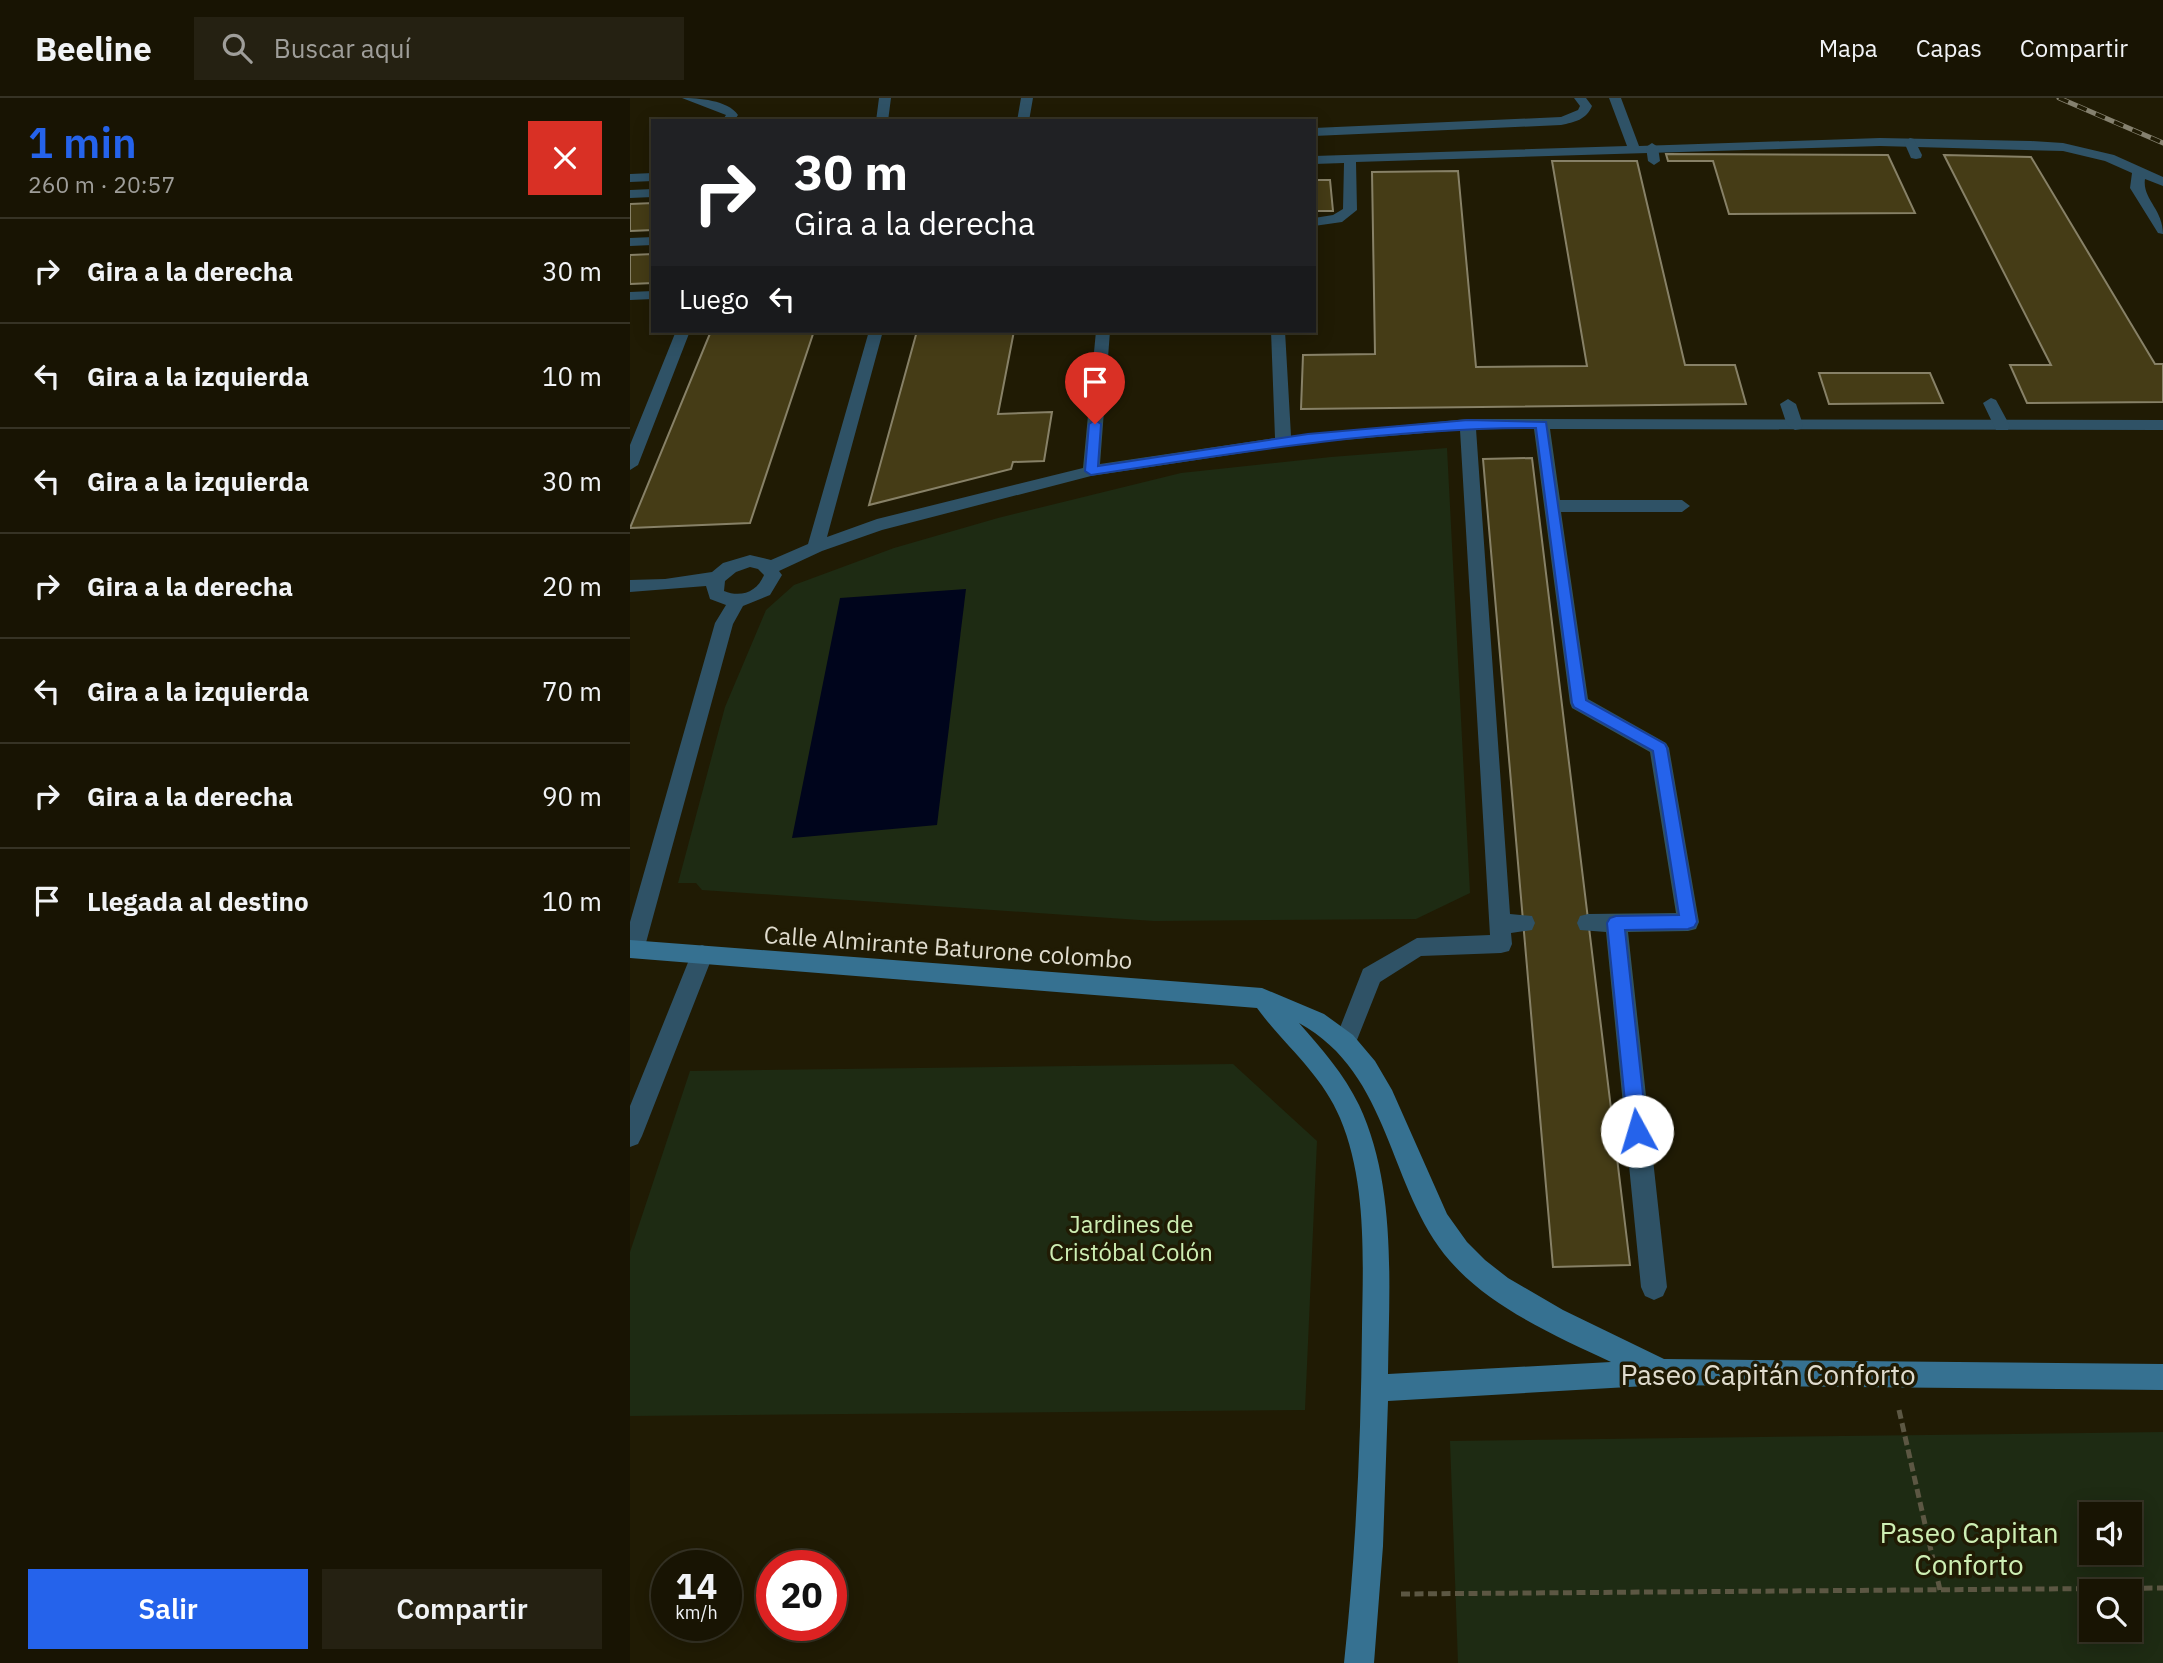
<!DOCTYPE html>
<html lang="es">
<head>
<meta charset="utf-8">
<style>
	body { margin:0; font-family:"IBM Plex Sans",sans-serif; background:#252112; color:#f1f3f6; height:100vh; display:flex; flex-direction:column; font-size:26px; white-space:nowrap }
	* { box-sizing:border-box; margin:0 }
	p { font-size:23px; color:#9f9e9a }
	.icon { flex:none; width:38px; height:38px; fill:none; stroke:currentColor; stroke-width:2; stroke-linecap:round; stroke-linejoin:round }
	.map { position:relative; flex:1; overflow:hidden }
	.panel { display:flex; flex-direction:column; background:#181403; width:630px }
	.panel>* { flex:none }
	.guide { position:absolute; left:21px; top:21px; width:665px; height:214px; border-radius:0px; box-shadow:0 4px 18px #0003,0 0 0 2px #363325; background:#202124; color:#fff; overflow:hidden }
	.tools { position:absolute; left:1449px; top:1404px; display:grid; gap:14px }
	.tools a { display:grid; place-items:center; width:63px; height:63px; border-radius:0px; background:#181403; box-shadow:0 4px 18px #0003,0 0 0 2px #363325; font-size:35px }
	.speed { position:absolute; left:21px; top:1452px; display:flex; gap:14px; font-size:35px; font-weight:700; text-align:center }
	.speed>* { display:grid; place-content:center; width:91px; height:91px; border-radius:50%; background:#181403; box-shadow:0 4px 18px #0003,0 0 0 2px #363325; line-height:1 }
	.speed small { font-size:18px; font-weight:400 }
	.speed .limit { border:10px solid #d22; background:#fff; color:#111 }
	.pin { position:absolute; display:grid; place-items:center; width:60px; height:60px; color:#fff; margin:-72px -30px; border-radius:50% 50% 50% 0; rotate:-45deg; box-shadow:0 0 7px #0007 }
	.pin .icon { rotate:45deg }
	.me { position:absolute; width:77px; margin:-38px; rotate:354deg; stroke-linejoin:round; filter:drop-shadow(0 0 5px #0008) }
	.turn { display:flex; align-items:center; gap:24px; height:147px; padding:0 28px; font-size:32px }
	.turn .icon { width:91px; height:91px; stroke-width:2.5 }
	.turn b { display:block; font-size:49px; line-height:60px }
	.then { display:flex; align-items:center; height:66px; padding:0 28px; background:#0003; gap:14px; font-size:26px }
	.round { display:grid; place-items:center; flex:none; width:74px; height:74px; border-radius:0px; background:#252112 }
	.head { display:flex; align-items:center; justify-content:space-between; height:119px; padding:0 28px }
	h1 { font-size:42px; font-weight:600; line-height:52px; color:#2563eb }
	.cta { display:flex; gap:14px; margin-top:auto; padding:14px 28px }
	.cta a { flex:1; height:80px; border-radius:0px; background:#2563eb; color:#fff; font-size:28px; font-weight:600; line-height:80px; text-align:center }
	.cta a+a { background:#252112; color:#f1f3f6 }
	ul { padding:0; list-style:none }
	li { display:flex; align-items:center; gap:21px; height:105px; padding:0 28px; border-top:2px solid #363325 }
	li div { flex:1 }
	li b { display:block; font-size:26px }
	li em { font-style:normal }
	header { display:flex; align-items:center; gap:42px; box-sizing:border-box; height:98px; padding:0 35px; background:#181403; border-bottom:2px solid #363325 }
	header strong { font-size:33px }
	nav { display:flex; gap:38px; margin-inline-start:auto; font-size:24px }
	.search { width:490px; height:63px; background:#252112; display:flex; align-items:center; gap:18px; box-sizing:border-box; padding:0 24px; border-radius:0px; color:#9f9e9a; font-size:26px }
	main { display:flex; flex:1; min-height:0 }
	.map>svg:first-child { display:block }
	.green { fill:#1e2b13; fill-rule:evenodd }
	.water { fill:#00051c }
	.building { fill:#453c16; stroke:#878167; stroke-width:2 }
	.lines { fill:none; stroke-linecap:round; stroke-linejoin:round }
	.path { stroke:#5c5743; stroke-width:5; stroke-dasharray:9 4.5; stroke-linecap:butt }
	.lane { fill:#2f5266; fill-rule:evenodd }
	.street { fill:#2f5266; fill-rule:evenodd }
	.secondary { fill:#367191; fill-rule:evenodd }
	.rail-casing { stroke:#85816f; stroke-width:5 }
	.rail { stroke:#201b04; stroke-width:3.5; stroke-dasharray:10; stroke-linecap:butt }
	.route { fill:#2563eb; stroke:#184099; stroke-width:2 }
	.labels { text-anchor:middle; stroke-width:7; stroke-linejoin:round; paint-order:stroke }
	.street-label { font-size:24px; fill:#e0dcce; stroke:#201b04 }
	.park-label { font-size:24px; fill:#cdeeb3; stroke:#201b04 }
	.near-street-label { font-size:28px; fill:#e0dcce; stroke:#201b04 }
	.near-park-label { font-size:28px; fill:#cdeeb3; stroke:#201b04 }
</style>
</head>
<body>
<header>
<strong>Beeline</strong>
<div class="search"><svg class="icon" aria-label="search" viewBox="0 0 24 24"><circle cx="10" cy="10" r="6"/><path d="M15 15l6 6"/></svg>Buscar aquí</div>
<nav><a>Mapa</a><a>Capas</a><a>Compartir</a></nav>
</header>
<main>
<section class="panel">
<div class="head"><div><h1>1 min</h1><p>260 m · 20:57</p></div><a class="round" style="background:#d93025;color:#fff"><svg class="icon" aria-label="close" viewBox="0 0 24 24"><path d="M6 6l12 12M18 6L6 18"/></svg></a></div>
<ul>
<li><svg class="icon" aria-label="right" viewBox="0 0 24 24"><path d="M7 20v-9h11M14 6l5 5-5 5"/></svg><div><b>Gira a la derecha</b></div><em>30 m</em></li>
<li><svg class="icon" aria-label="left" viewBox="0 0 24 24"><path d="M17 20v-9H6M10 6l-5 5 5 5"/></svg><div><b>Gira a la izquierda</b></div><em>10 m</em></li>
<li><svg class="icon" aria-label="left" viewBox="0 0 24 24"><path d="M17 20v-9H6M10 6l-5 5 5 5"/></svg><div><b>Gira a la izquierda</b></div><em>30 m</em></li>
<li><svg class="icon" aria-label="right" viewBox="0 0 24 24"><path d="M7 20v-9h11M14 6l5 5-5 5"/></svg><div><b>Gira a la derecha</b></div><em>20 m</em></li>
<li><svg class="icon" aria-label="left" viewBox="0 0 24 24"><path d="M17 20v-9H6M10 6l-5 5 5 5"/></svg><div><b>Gira a la izquierda</b></div><em>70 m</em></li>
<li><svg class="icon" aria-label="right" viewBox="0 0 24 24"><path d="M7 20v-9h11M14 6l5 5-5 5"/></svg><div><b>Gira a la derecha</b></div><em>90 m</em></li>
<li><svg class="icon" aria-label="arrive" viewBox="0 0 24 24"><path d="M6 21V4h12l-3 4 3 4H6"/></svg><div><b>Llegada al destino</b></div><em>10 m</em></li>
</ul>
<div class="cta"><a>Salir</a><a>Compartir</a></div>
</section>
<div class="map">
<svg width="1533" height="1565" viewBox="0 0 1533 1565">
	<rect width="100%" height="100%" fill="#201b04"/>
	<path class="green" d="M817,350L840,795L786,821L524,823L72,792L66,785H48L95,609L136,512L164,487L264,450L368,420L551,375L701,359Z
		M603,966L687,1043L675,1312L0,1318V1154L60,973Z
		M1533,1334V1565H828L820,1343ZM1461,1416H1500V1454H1461ZM1461,1493H1500V1531H1461Z"/>
	<path class="water" d="M336,491L307,727L162,740L210,500Z"/>
	<path class="building" d="M1036,56L1258,57L1285,115L1099,116L1083,63H1038Z
		M1314,57L1401,59L1525,266H1533V304L1397,305L1380,267H1421Z
		M922,63H1007L1055,267H1105L1116,306L671,311L673,257L745,256L742,74L828,73L846,269L957,268Z
		M684,82H700L703,113H684Z
		M23,105V132L0,133V106Z
		M23,156V185L0,186V157Z
		M81,233H184L120,425L0,430Z
		M287,233H384L368,316L422,314L414,363L383,364L381,371L239,407Z
		M1189,275H1300L1313,305L1199,306Z
		M902,360L1000,1167L923,1169L853,361Z"/>
	<g class="lines">
		<path class="path" d="M1269,1312L1310,1492
			M771,1496L1533,1490"/>
		<path class="lane" d="M52,0C68,0 98,2 108,17L104,23H92L96,17Z
			M391,0H403L399,23H387Z
			M944,0H956L962,8C956,22 945,24 931,27L684,38V30L931,19L948,12L950,8Z
			M979,0H991L1009,48L1250,40L1401,43L1433,45L1484,57L1533,79V88L1515,81C1512,101 1533,111 1533,136L1528,135L1500,90L1502,75L1475,63L1433,53L1250,48L726,64L727,112L712,124L684,128V120L703,117L713,111L714,65L684,66V58L997,48Z
			M23,91V99L0,100V92Z
			M23,139V147L0,148V140Z
			M23,193V201L0,202V194Z
			M46,233H60L8,367L0,372V347Z
			M239,233H253L197,439L247,421L453,370L466,233H480L470,366L645,340L641,233H655L661,338L838,321L1533,322V332L920,331L930,402H1052L1060,408L1052,414H931L958,601L1036,645L1039,650L1069,824L1066,831L1058,833L998,834L1037,1189L1033,1198L1024,1202L1015,1198L1011,1189L976,834L950,832L947,825L950,818L958,816L1046,815L1020,654L942,610L940,605L904,331H846L880,816L902,818L905,825L902,832L881,835L882,846L879,853L871,855L791,858L750,884L723,952L715,955L707,952L704,945L733,871L787,840L860,837L830,332L678,345L461,378L252,432L192,453L149,473L152,477L140,497L113,508L103,526L14,852L11,859L0,860V824L85,525L96,507L80,501L76,488L0,494V482L35,481L82,474L93,465L120,457L141,462L178,446ZM120,469L128,471L134,477C127,494 111,500 94,493L95,483L106,474Z
			M72,847L80,850L83,857L12,1038L8,1046L0,1049V1008L61,857L64,850Z"/>
		<path class="street" d="M249,0H261L258,23H246Z
			M1280,40L1284,41L1292,57L1291,60L1286,61L1281,60L1274,44Z
			M1022,45L1028,49L1030,63L1024,67L1018,63L1016,49Z
			M23,75V83L0,84V76Z
			M1361,300L1366,302L1380,328L1378,332H1366L1364,328L1353,305Z
			M1158,301L1166,306L1173,327L1171,331L1165,332L1157,327L1150,306Z"/>
		<path class="secondary" d="M0,842L632,890L694,916L723,937L745,963L762,992L817,1116L837,1144L855,1162L878,1180L933,1212L1034,1261L1533,1266V1292L1033,1287L758,1303L753,1448L744,1565H714C726,1454 731,1342 732,1230C733,1162 737,1084 710,1020C692,976 654,947 627,910L0,860ZM669,925C762,976 757,1090 820,1163C861,1210 926,1238 981,1264L758,1276C759,1189 767,1088 729,1007C714,976 692,951 669,925Z"/>
		<defs>
			<path id="rail" d="M1429,0L1533,45"/>
		</defs>
		<use href="#rail" class="rail-casing"/>
		<use href="#rail" class="rail"/>
	</g>
	<path class="route" d="M465,322L471,326L468,368L678,336L838,322L916,324L956,602L1035,646L1037,650L1067,824L1064,829L1058,831L995,832L1017,1033L1014,1039L1007,1042L1001,1039L998,1033L977,825L980,820L986,818L1049,817L1023,653L944,609L942,605L906,330C756,330 609,354 461,377L455,373L459,326Z"/>
	<g class="labels">
		<g class="street-label">
			<text transform="translate(318 850) rotate(4)" y="8">Calle Almirante Baturone colombo</text>
		</g>
		<g class="park-label">
			<text x="501" y="1135">Jardines de<tspan x="501" dy="28">Cristóbal Colón</tspan></text>
		</g>
		<g class="near-street-label">
			<text x="1138" y="1287">Paseo Capitán Conforto</text>
		</g>
		<g class="near-park-label">
			<text x="1339" y="1445">Paseo Capitan<tspan x="1339" dy="32">Conforto</tspan></text>
		</g>
	</g>
</svg>
<div class="tools">
<a><svg class="icon" aria-label="sound" viewBox="0 0 24 24"><path d="M4 9h4l5-4v14l-5-4H4zM17 9q2 3 0 6"/></svg></a>
<a><svg class="icon" aria-label="search" viewBox="0 0 24 24"><circle cx="10" cy="10" r="6"/><path d="M15 15l6 6"/></svg></a>
</div>
<div class="speed"><div>14<small>km/h</small></div><div class="limit">20</div></div>
<div class="pin" style="left:465px;top:326px;background:#d93025"><svg class="icon" aria-label="arrive" viewBox="0 0 24 24"><path d="M6 21V4h12l-3 4 3 4H6"/></svg></div>
<svg class="me" style="left:1007px;top:1033px" viewBox="-20 -20 40 40"><circle r="19" fill="#fff"/><path d="M0-13L10 11 0 6-10 11z" fill="#2563eb"/></svg>
<div class="guide">
<div class="turn"><svg class="icon" aria-label="right" viewBox="0 0 24 24"><path d="M7 20v-9h11M14 6l5 5-5 5"/></svg><div><b>30 m</b>Gira a la derecha</div></div>
<div class="then">Luego<svg class="icon" aria-label="left" viewBox="0 0 24 24"><path d="M17 20v-9H6M10 6l-5 5 5 5"/></svg></div>
</div>
</div>
</main>
</body>
</html>
